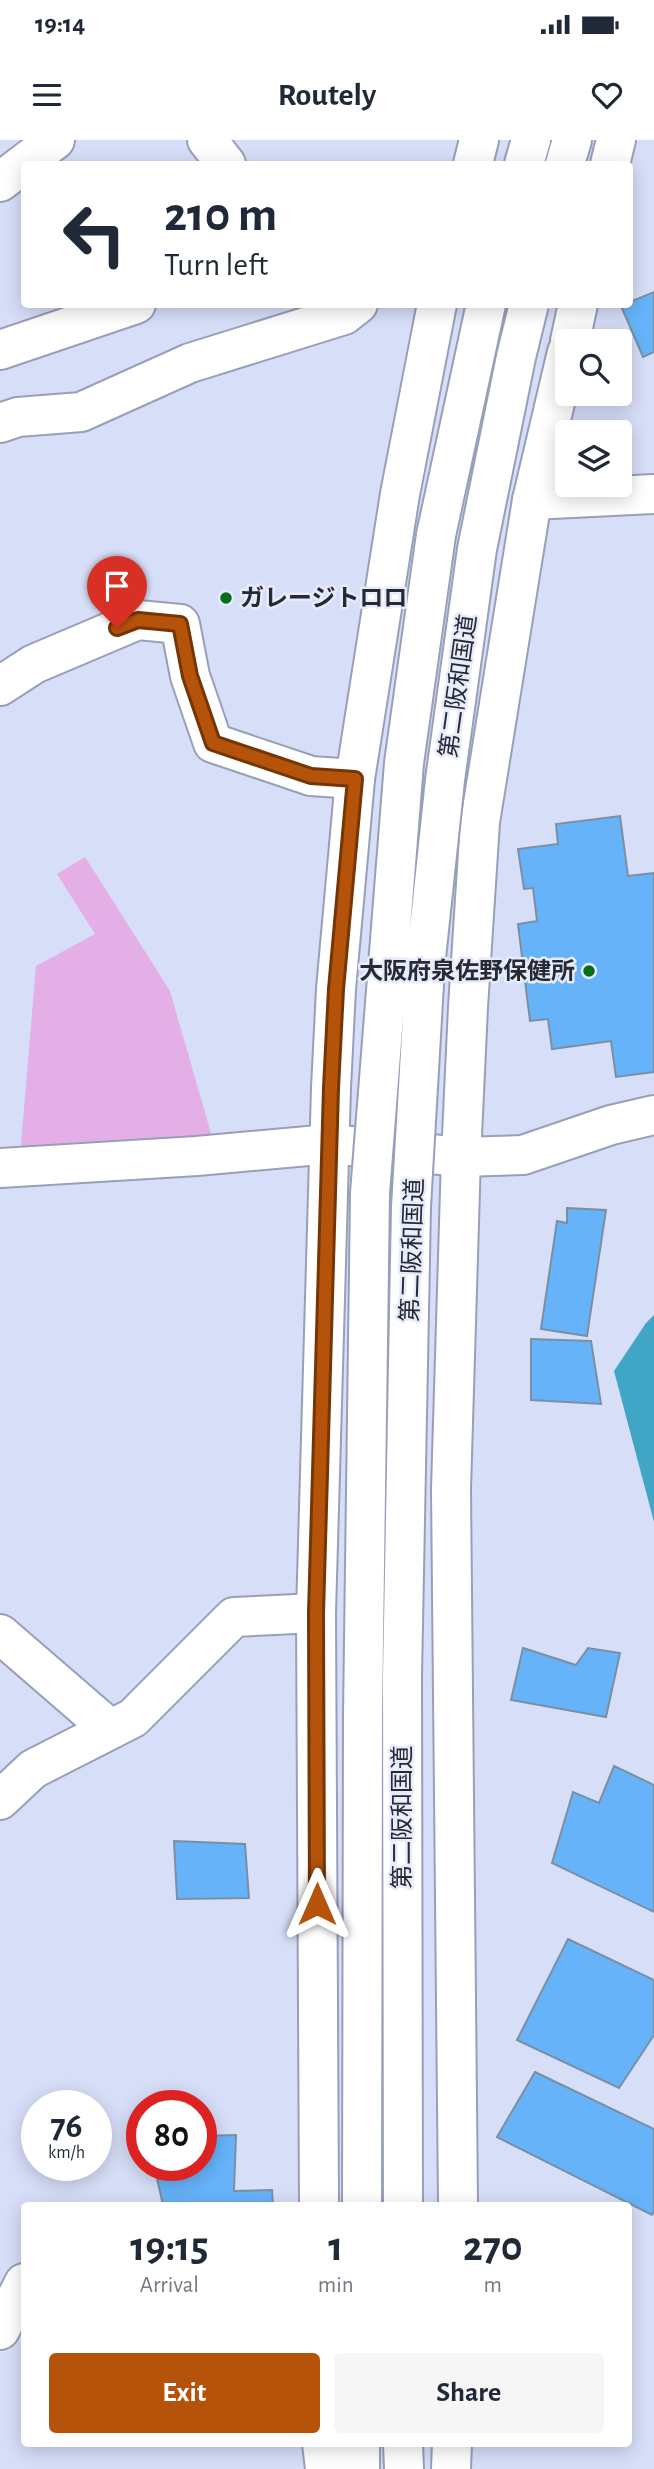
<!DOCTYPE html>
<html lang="en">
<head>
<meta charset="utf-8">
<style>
	body { margin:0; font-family:"Alegreya Sans","Noto Sans JP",sans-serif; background:#f6f6f7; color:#1f2937; height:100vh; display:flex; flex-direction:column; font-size:26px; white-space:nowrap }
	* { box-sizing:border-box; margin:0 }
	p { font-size:23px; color:#747a83 }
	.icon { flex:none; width:38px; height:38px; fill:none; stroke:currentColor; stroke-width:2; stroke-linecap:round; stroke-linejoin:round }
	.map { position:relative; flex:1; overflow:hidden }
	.panel { position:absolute; left:21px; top:2062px; width:611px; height:245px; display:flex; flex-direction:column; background:#fff; border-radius:7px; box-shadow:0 4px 18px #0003 }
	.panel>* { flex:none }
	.hud { position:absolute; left:21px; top:21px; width:612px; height:147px; border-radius:7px; box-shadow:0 4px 18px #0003; background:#fff; color:#1f2937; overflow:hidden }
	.fabs { position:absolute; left:555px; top:189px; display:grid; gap:14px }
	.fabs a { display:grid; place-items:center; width:77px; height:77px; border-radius:7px; background:#fff; box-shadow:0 4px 18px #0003; font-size:35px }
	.speed { position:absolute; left:21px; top:1950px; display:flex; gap:14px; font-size:35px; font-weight:700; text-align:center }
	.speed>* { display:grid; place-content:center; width:91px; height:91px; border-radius:50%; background:#fff; box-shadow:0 4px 18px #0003; line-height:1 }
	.speed small { font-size:18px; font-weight:400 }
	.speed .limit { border:10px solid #d22; background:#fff; color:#111 }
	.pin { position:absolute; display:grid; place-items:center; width:60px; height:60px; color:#fff; margin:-72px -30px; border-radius:50% 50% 50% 0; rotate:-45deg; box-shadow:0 0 7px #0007 }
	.pin .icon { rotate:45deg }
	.me { position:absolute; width:77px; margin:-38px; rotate:0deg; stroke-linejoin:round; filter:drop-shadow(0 0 5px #0008) }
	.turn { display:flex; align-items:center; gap:24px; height:147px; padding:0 28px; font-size:32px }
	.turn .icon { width:91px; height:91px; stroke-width:2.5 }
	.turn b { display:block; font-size:49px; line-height:60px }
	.eta { display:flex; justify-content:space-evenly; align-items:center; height:119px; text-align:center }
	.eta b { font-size:42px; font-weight:700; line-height:49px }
	.button { display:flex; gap:14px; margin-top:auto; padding:14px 28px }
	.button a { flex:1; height:80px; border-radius:7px; background:#b45309; color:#fff; font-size:28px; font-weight:700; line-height:80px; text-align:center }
	.button a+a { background:#f6f6f7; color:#1f2937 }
	.status { display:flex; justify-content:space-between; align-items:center; height:49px; padding:0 35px; background:#fff; direction:ltr }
	.status svg { height:19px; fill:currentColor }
	header { display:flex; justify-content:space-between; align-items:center; height:91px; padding:0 28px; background:#fff; font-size:32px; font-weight:700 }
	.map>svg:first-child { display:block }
	.green { fill:#e4aee7 }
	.water { fill:#41a5c5 }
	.building { fill:#66b3f9; stroke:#7b8fa2; stroke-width:2 }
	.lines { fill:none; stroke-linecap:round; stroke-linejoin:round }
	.minor-casing { stroke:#989fb8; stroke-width:42 }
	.trunk-casing { stroke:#989fb8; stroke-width:42 }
	.minor { stroke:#fff; stroke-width:38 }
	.trunk { stroke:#fff; stroke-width:38 }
	.trunk-bridge-casing { stroke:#989fb8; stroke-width:42; stroke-linecap:butt }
	.trunk-bridge { stroke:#fff; stroke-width:38 }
	.route-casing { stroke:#753606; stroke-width:18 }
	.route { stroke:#b45309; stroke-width:12 }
	.poi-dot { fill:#056e1d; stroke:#e7ecfc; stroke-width:2.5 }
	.labels { text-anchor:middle; stroke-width:5; stroke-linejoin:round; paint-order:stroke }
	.poi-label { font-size:24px; font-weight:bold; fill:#272933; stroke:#e7ecfc; text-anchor:start }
	.street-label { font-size:24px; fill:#272933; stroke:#e7ecfc }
</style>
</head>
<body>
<div class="status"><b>19:14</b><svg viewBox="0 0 49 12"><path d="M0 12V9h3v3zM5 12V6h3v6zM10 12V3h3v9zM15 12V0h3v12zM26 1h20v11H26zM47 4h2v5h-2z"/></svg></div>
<header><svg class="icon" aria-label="menu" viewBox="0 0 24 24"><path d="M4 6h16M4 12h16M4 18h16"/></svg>Routely<svg class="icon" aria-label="heart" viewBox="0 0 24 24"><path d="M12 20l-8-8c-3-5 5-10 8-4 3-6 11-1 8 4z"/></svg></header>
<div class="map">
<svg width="654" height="2329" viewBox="0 0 654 2329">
	<rect width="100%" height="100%" fill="#d7def8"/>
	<path class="green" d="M85,717L170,851L212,997L20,1016L36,826L95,794L57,734Z"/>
	<path class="water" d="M654,1175V1382L614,1231L646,1183Z"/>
	<path class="building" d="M654,152V212L643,217L621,166L630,164V162Z
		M620,676L628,736L654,733V932L616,937L611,901L552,909L548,879L530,881L518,784L537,781L533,748L524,749L518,709L558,704L556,684Z
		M567,1068L606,1070L587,1196L541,1189L557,1081L567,1083Z
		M531,1199L591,1201L601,1264L531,1260Z
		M523,1508L576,1525L588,1508L620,1513L606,1577L511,1560Z
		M614,1626L654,1645V1772L552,1723L573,1652L599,1663Z
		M174,1701L245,1704L249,1758L177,1759Z
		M568,1799L654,1840V1895L619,1948L517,1900Z
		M535,1932L654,1989V2071L652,2075L497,1997Z
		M236,1995L234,2051L272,2050L273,2065H163L154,2025H201V1996Z"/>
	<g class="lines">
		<defs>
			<path id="minor" d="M207,0L226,24
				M0,42L55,0
				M0,210L136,164
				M0,283L18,277L81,272L190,223L344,175L358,164
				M532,360L654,354
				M0,546L34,524L138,480L180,484L190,536L213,603L311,636L355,639
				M0,1028L197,1016L330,1004L461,1017L523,1015L611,985L654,975
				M0,1494L110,1589
				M0,1660L33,1629L133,1578L234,1477L316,1473
				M0,2190L24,2143"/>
			<path id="trunk" d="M473,24L479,0
				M524,24L531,0
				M565,24L572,0
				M610,24L616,0
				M570,201L578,164
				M319,2065L316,1473L331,948L336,849L355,639L400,354L437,164
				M458,2065L451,1349L461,1017L468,867L480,682L532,360L567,212
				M322,2303L325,2329
				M403,2303L404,2329
				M360,2329V2303
				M451,2329L452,2303"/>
		</defs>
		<use href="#minor" class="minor-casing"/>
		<use href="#trunk" class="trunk-casing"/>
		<use href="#minor" class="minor"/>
		<use href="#trunk" class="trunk"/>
		<defs>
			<path id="trunk-bridge" d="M362,2065L363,1575L370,1053L404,623L436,395L486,164
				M403,2065L402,1537L411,1067L425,827L445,640L477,409L516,217L529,164"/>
		</defs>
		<use href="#trunk-bridge" class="trunk-bridge-casing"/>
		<use href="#trunk-bridge" class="trunk-bridge"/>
	</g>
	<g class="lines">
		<defs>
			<path id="route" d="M117,488L138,480L180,484L190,536L213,603L311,636L355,639L336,849L331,948L316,1473L317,1764"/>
		</defs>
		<use href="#route" class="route-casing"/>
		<use href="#route" class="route"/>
	</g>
	<g class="poi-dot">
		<circle cx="226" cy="458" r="7"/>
		<circle cx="589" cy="831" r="7"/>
	</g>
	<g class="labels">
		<g class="poi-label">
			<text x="240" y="466">ガレージトロロ</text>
			<text x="575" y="839" text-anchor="end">大阪府泉佐野保健所</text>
		</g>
		<g class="street-label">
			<text transform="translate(458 546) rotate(-82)" y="8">第二阪和国道</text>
			<text transform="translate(412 1110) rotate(-88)" y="8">第二阪和国道</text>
			<text transform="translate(402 1677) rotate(-90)" y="8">第二阪和国道</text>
		</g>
	</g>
</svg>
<div class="fabs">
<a><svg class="icon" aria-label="search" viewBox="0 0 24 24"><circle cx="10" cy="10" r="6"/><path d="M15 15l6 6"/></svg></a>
<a><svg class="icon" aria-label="layers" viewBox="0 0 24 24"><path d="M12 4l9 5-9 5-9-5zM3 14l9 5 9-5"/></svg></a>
</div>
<div class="speed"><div>76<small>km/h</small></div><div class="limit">80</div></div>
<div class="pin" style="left:117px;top:488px;background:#d93025"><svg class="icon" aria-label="arrive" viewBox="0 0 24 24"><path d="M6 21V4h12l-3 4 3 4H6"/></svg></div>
<svg class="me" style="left:317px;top:1764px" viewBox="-20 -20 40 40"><path d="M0-17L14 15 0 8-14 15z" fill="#b45309" stroke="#fff" stroke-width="4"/></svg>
<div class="hud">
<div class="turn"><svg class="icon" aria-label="left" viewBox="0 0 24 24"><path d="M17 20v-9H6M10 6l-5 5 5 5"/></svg><div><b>210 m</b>Turn left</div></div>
</div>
<section class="panel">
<div class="eta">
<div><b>19:15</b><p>Arrival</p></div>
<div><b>1</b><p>min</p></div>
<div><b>270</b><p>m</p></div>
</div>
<div class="button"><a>Exit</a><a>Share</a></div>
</section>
</div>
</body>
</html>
